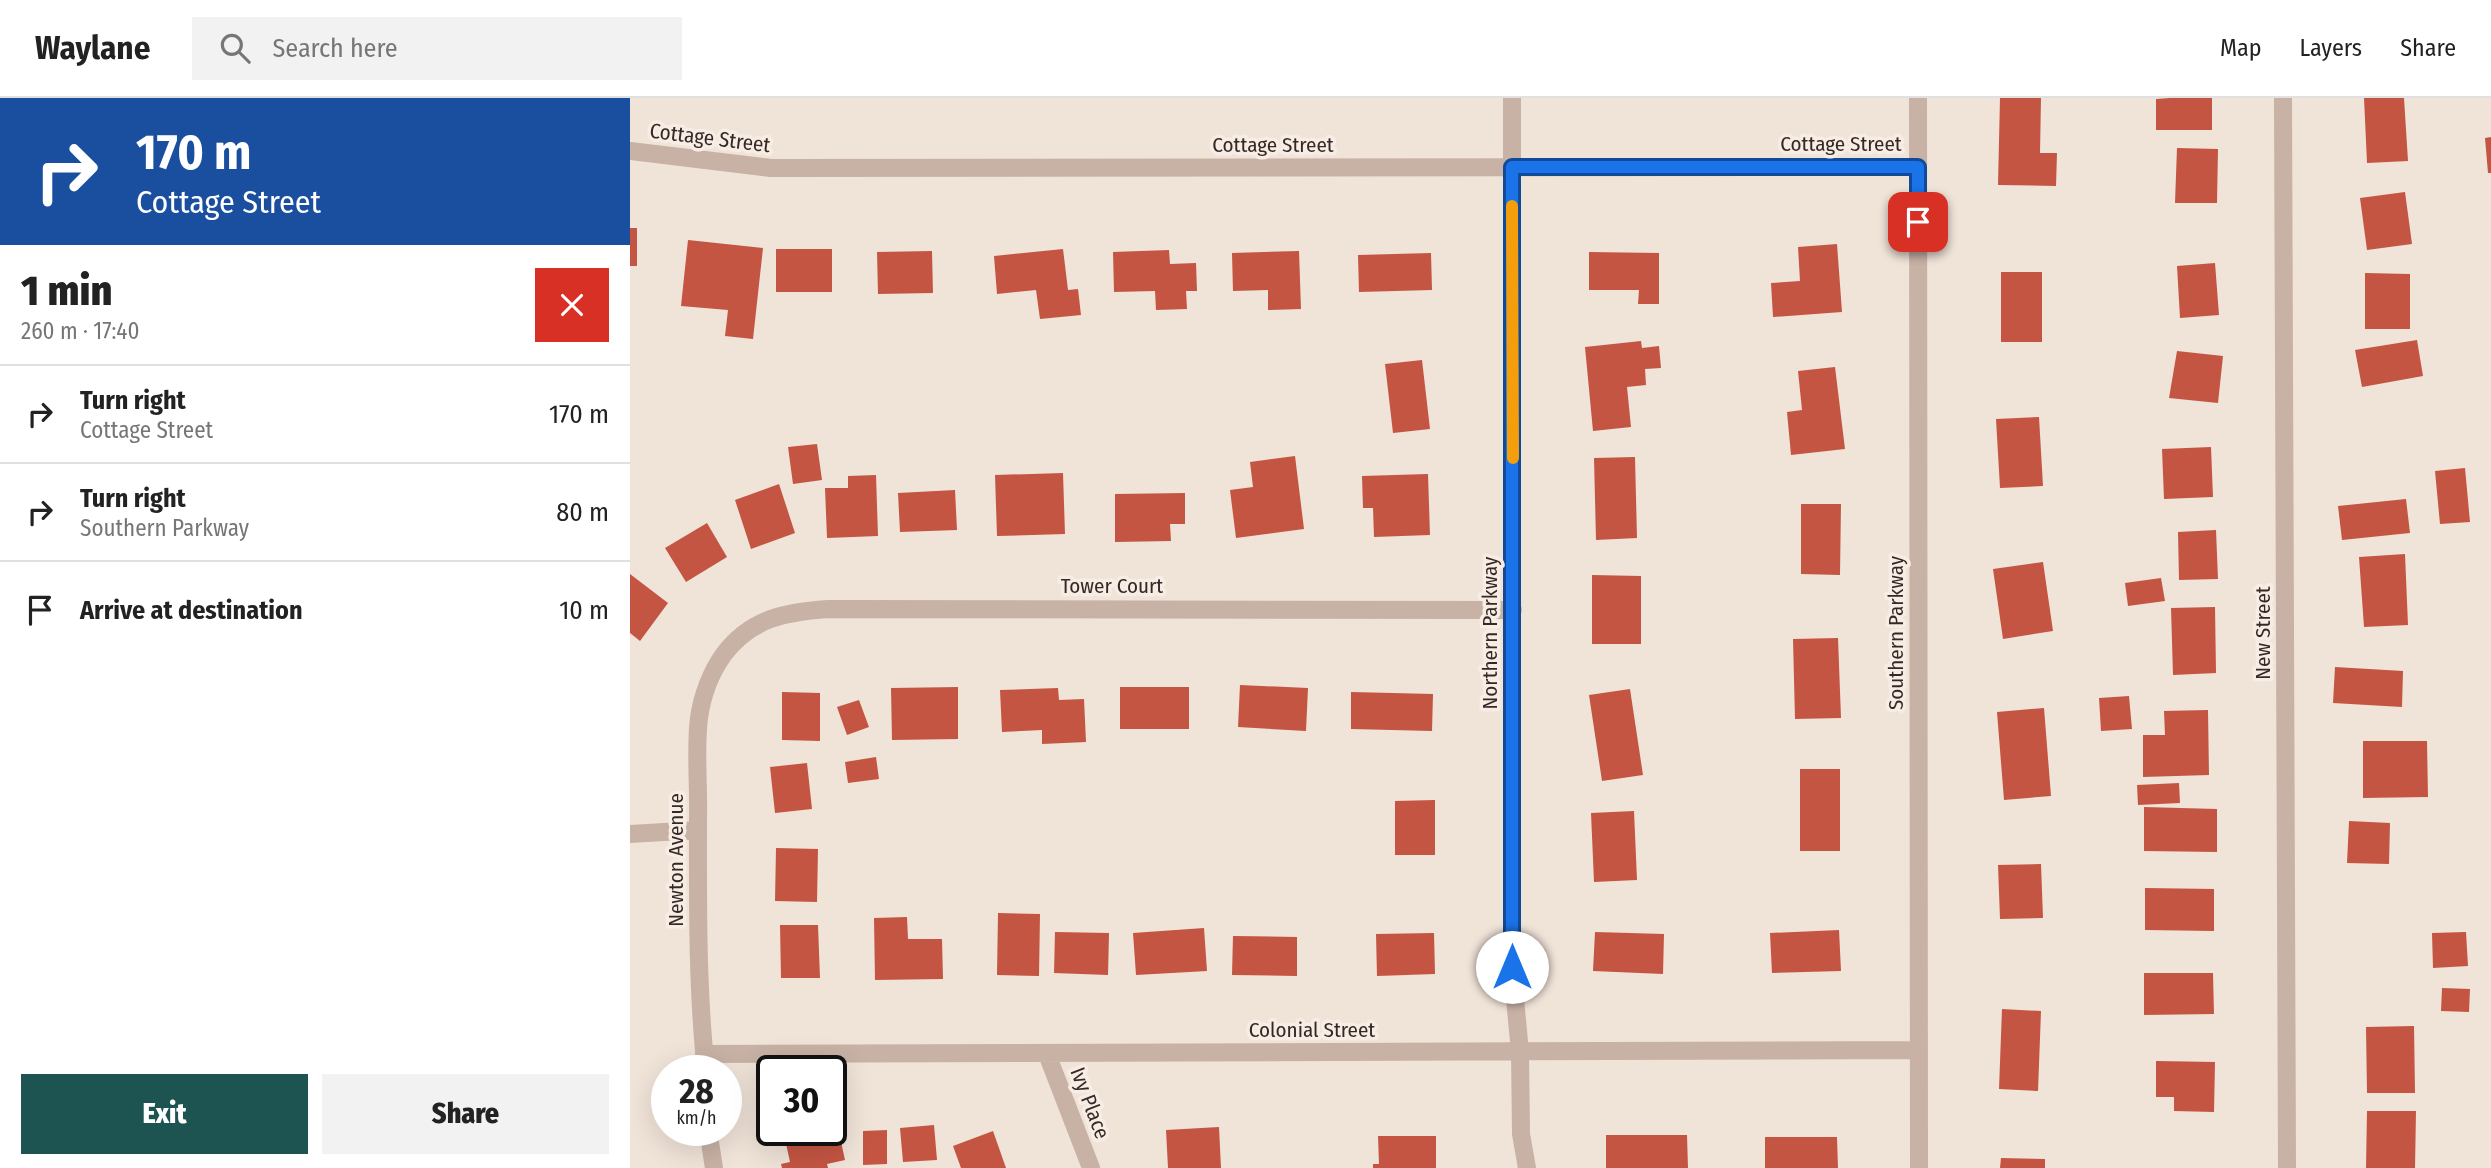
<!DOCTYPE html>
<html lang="en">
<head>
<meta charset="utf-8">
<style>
	body { margin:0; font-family:"Fira Sans Condensed",sans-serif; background:#f2f2f2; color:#222; height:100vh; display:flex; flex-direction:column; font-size:26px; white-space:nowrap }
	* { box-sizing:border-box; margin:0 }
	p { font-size:23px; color:#767676 }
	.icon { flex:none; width:38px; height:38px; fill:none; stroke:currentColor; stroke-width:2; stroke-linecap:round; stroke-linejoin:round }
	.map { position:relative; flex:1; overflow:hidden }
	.side { display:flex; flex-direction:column; background:#fff; width:630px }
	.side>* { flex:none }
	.hud { background:#1a4fa0; color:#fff; overflow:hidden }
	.speed { position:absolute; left:21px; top:957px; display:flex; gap:14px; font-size:35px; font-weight:700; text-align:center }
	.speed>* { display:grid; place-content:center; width:91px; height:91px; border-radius:50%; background:#fff; box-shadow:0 7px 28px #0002; line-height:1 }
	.speed small { font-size:18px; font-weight:400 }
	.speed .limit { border:4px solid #111; border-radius:10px; background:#fff; color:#111 }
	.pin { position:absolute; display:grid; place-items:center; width:60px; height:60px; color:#fff; margin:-30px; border-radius:14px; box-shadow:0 4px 10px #0006 }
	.me { position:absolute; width:77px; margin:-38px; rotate:0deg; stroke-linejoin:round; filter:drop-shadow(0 0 5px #0008) }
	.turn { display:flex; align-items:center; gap:24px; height:147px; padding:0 21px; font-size:32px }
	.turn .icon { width:91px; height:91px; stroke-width:2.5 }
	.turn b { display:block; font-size:49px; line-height:60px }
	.round { display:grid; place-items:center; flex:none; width:74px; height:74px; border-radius:0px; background:#f2f2f2 }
	.head { display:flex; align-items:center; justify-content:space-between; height:119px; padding:0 21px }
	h1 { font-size:42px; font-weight:800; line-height:52px }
	.button { display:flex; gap:14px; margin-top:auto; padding:14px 21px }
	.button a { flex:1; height:80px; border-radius:0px; background:#1d5452; color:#fff; font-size:28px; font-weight:800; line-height:80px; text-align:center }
	.button a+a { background:#f2f2f2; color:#222 }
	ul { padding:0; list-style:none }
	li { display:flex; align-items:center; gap:21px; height:98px; padding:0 21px; border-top:2px solid #e0e0e0 }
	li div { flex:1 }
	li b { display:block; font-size:26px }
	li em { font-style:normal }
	header { display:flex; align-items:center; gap:42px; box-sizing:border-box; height:98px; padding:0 35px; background:#fff; border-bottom:2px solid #e0e0e0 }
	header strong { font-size:33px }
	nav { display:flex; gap:38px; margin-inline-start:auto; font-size:24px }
	.search { width:490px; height:63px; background:#f2f2f2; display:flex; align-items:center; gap:18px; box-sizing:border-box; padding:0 24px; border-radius:0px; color:#767676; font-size:26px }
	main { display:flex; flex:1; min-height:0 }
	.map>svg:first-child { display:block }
	.building { fill:#c45543 }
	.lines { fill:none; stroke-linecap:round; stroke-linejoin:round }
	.minor { stroke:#c8b1a5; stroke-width:18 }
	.route-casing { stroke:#114b97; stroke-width:18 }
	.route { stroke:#1a73e8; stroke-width:12 }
	.slow { stroke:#f59e0b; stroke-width:12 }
	.labels { text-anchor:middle; stroke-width:7; stroke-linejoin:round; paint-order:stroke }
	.street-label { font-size:21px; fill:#342926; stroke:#f8ede4 }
</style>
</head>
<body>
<header>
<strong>Waylane</strong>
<div class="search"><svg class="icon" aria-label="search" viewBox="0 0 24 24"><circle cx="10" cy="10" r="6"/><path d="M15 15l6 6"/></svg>Search here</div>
<nav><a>Map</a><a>Layers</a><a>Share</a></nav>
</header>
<main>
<section class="side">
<div class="hud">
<div class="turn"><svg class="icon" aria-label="right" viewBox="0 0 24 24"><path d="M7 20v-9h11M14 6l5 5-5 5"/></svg><div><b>170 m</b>Cottage Street</div></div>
</div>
<div class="head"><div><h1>1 min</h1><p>260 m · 17:40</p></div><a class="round" style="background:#d93025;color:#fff"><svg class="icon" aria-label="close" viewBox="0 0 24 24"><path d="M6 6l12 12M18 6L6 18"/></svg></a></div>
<ul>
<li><svg class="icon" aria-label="right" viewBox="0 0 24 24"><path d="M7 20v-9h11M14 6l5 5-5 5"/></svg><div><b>Turn right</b><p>Cottage Street</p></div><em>170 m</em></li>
<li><svg class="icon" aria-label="right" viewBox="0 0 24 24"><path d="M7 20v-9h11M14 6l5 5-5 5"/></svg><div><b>Turn right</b><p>Southern Parkway</p></div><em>80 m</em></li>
<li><svg class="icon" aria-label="arrive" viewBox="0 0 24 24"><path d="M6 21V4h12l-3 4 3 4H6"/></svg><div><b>Arrive at destination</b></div><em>10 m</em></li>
</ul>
<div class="button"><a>Exit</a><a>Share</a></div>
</section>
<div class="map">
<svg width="1861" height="1070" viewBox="0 0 1861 1070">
	<rect width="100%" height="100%" fill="#f0e3d8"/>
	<path class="building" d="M1370,0H1411L1410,55H1427L1426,88L1368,87Z
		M1540,0H1582V32H1526V1Z
		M1734,0H1774L1778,63L1737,65Z
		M1861,39V75H1858L1855,40Z
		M1547,50L1588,51L1587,105H1545Z
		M1775,94L1782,146L1737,152L1730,100Z
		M0,130H7V168H0Z
		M58,142L133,150L123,241L95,238L98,212L51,208Z
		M1207,146L1212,214L1143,219L1141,185L1170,183L1168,149Z
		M146,151H202V194H146Z
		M433,151L438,192L448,191L451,217L410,221L406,192L367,196L364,158Z
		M539,152L540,166L566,165L567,193H556L557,211L526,212L525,193L484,194L483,154Z
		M302,153L303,195L248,196L247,154Z
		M669,153L671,211L638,212V192L603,193L602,155Z
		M959,154L1029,155V206H1008L1009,192H959Z
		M801,155L802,192L729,194L728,157Z
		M1585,165L1589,217L1550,220L1547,168Z
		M1371,174H1412V244H1371Z
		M1735,175L1780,176V231H1735Z
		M1787,242L1793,278L1732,289L1725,252Z
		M1011,243L1012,250L1029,248L1031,270L1015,271L1016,287L997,289L1001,329L963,333L955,249Z
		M1547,253L1593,258L1588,305L1539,300Z
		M792,262L800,331L763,335L755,266Z
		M1205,269L1215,351L1161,357L1157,314L1172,312L1168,273Z
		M1409,319L1413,388L1370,390L1366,321Z
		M187,346L192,382L163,386L158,349Z
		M1581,349L1583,399L1534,401L1532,351Z
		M665,358L674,431L606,440L600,392L623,389L620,364Z
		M1005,359L1007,440L966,442L964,360Z
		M1835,370L1840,424L1810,426L1805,373Z
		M433,375L435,436L367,438L365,377Z
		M798,376L800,437L744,439L743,410H733L732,378Z
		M246,377L248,438L197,440L195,390H218V378Z
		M149,386L165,435L121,451L105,402Z
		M325,392L327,432L270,434L268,395Z
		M555,395V426H540L541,443L485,444V396Z
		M1776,401L1780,435L1712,442L1708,408Z
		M1171,406H1211L1210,477L1171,476Z
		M77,425L97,459L56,484L35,450Z
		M1586,432L1588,481L1549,482L1548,434Z
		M1775,456L1778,527L1734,529L1729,459Z
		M1413,464L1423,533L1373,541L1363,471Z
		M0,476L38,505L10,543L0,535Z
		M962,477L1011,478V546H962Z
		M1531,480L1535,503L1498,508L1495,485Z
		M1585,509L1586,575L1543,577L1541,510Z
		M1208,540L1211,620L1165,621L1163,541Z
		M1705,569L1773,573L1772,609L1703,605Z
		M610,587L678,590L676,633L608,629Z
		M328,589V641L262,642L261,590Z
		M490,589H559V631H490Z
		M428,590L429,602L454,601L456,644L412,646V632L372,634L370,592Z
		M1000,591L1013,677L972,683L959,597Z
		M152,594L190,595V643L152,642Z
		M721,594L803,596L802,633L721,631Z
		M1499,598L1502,631L1471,633L1469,600Z
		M229,602L239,629L217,637L207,609Z
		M1414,610L1421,698L1374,702L1367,614Z
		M1578,612L1579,677L1513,679V637H1535L1534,613Z
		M1733,643H1797L1798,699L1733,700Z
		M246,659L249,681L218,685L215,664Z
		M177,665L182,711L145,715L140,669Z
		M1170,671H1210V753H1170Z
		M1549,685L1550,705L1508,707L1507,687Z
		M805,702V757H765V703Z
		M1514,709L1587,711V754L1514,753Z
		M1004,713L1007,782L964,784L961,715Z
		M1719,723L1760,725L1759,766L1717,765Z
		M146,750L188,751L187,804L145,803Z
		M1411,766L1413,820L1370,821L1368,767Z
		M1515,790L1584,791V833L1515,832Z
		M368,815L410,816L409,878L367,877Z
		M277,819L278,841H312L313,881L245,882L244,820Z
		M150,827H188L190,880H151Z
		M574,830L577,873L506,877L503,835Z
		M1209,832L1211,873L1142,875L1140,835Z
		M425,834L479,835L478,877L424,875Z
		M965,834L1034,836L1033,876L963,873Z
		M1836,834L1838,868L1803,870L1802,835Z
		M804,835L805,876L747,878L746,836Z
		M603,838L667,839V878L602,877Z
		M1514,875H1583L1584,916L1514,917Z
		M1812,890L1840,891L1839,914L1811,913Z
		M1372,911L1411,913L1408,993L1369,991Z
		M1784,928L1785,995H1737L1736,929Z
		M1526,963L1585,964L1584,1014L1544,1013V999H1526Z
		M1737,1013H1786L1785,1070H1736Z
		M304,1027L307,1062L273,1064L270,1030Z
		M589,1029L591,1070H538L536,1032Z
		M208,1030L215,1062L197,1066L198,1070H152L151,1066L160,1064L153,1032H179V1036Z
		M257,1032V1066L233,1067V1033Z
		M363,1033L376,1070H331L323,1048Z
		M976,1037H1057L1058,1070H976Z
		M748,1038H806V1070H743V1066H749Z
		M1135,1039H1207L1208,1070H1135Z
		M1371,1060L1415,1061V1070H1370Z"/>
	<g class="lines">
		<path class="minor" d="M882,0V869L890,954L891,1036L897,1070
			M1288,0L1289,1070
			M1653,0L1657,1070
			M0,53L141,70L1288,69
			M0,736L68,732
			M74,956L1289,952
			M417,956L461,1070
			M76,973C67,890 68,806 68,722C69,691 65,649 69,620C72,598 81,574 94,556C121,520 156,514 198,511L883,512
			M78,1032L84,1070"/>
	</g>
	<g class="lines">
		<defs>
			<path id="route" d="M882,869V69H1288V124"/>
		</defs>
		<use href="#route" class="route-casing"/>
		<use href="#route" class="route"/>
		<path class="slow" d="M882,108L883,360"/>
	</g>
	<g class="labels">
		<g class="street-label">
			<text transform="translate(80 40) rotate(7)" y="7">Cottage Street</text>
			<text x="1211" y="53">Cottage Street</text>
			<text x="643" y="54">Cottage Street</text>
			<text x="482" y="495">Tower Court</text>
			<text transform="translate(860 535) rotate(-90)" y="7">Northern Parkway</text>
			<text transform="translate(1266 535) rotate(-90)" y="7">Southern Parkway</text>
			<text transform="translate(1633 535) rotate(-90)" y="7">New Street</text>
			<text transform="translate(46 762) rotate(-90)" y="7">Newton Avenue</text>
			<text x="682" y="939">Colonial Street</text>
			<text transform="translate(460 1005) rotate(69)" y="7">Ivy Place</text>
		</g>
	</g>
</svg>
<div class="speed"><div>28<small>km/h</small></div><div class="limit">30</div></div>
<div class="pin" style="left:1288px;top:124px;background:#d93025"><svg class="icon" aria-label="arrive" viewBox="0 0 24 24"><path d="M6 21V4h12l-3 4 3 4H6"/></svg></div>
<svg class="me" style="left:882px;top:869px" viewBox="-20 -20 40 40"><circle r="19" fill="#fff"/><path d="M0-13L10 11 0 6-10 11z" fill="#1a73e8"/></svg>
</div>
</main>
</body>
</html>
